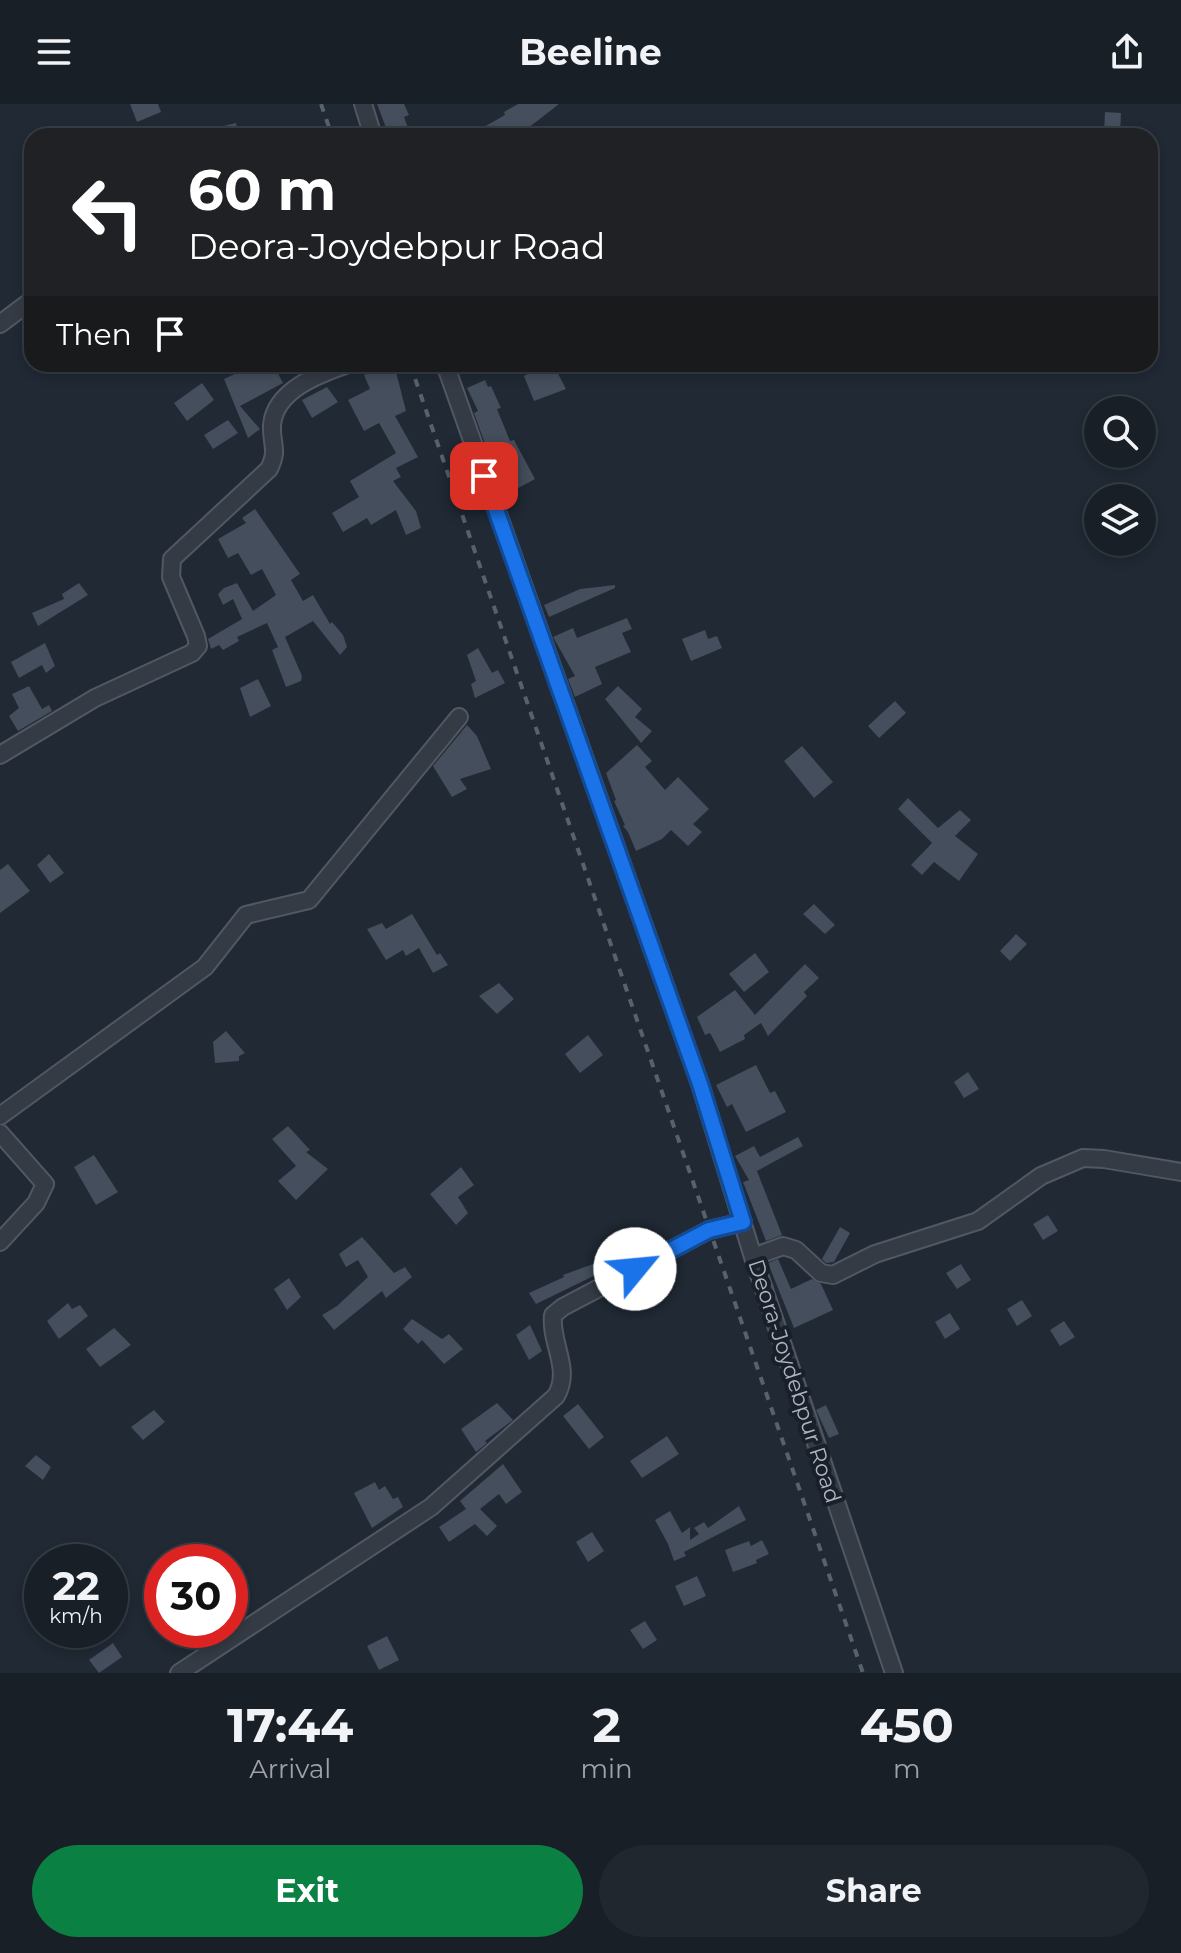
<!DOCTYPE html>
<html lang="en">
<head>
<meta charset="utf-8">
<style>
	body { margin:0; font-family:Montserrat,sans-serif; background:#21272f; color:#f1f3f6; height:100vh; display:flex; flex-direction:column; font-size:30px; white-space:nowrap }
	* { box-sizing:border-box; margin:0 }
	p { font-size:26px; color:#9fa2a7 }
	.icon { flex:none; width:44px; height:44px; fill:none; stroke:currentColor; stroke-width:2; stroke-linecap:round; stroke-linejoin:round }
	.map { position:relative; height:1569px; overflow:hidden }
	.panel { display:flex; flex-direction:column; background:#181f27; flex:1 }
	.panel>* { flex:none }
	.hud { position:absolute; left:24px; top:24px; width:1134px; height:244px; border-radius:24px; box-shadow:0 4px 12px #0003,0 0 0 2px #363d44; background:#202124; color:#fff; overflow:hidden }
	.buttons { position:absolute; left:1084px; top:292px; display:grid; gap:16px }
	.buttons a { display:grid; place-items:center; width:72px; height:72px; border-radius:50%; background:#181f27; box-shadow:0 4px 12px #0003,0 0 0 2px #363d44; font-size:40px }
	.speed { position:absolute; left:24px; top:1440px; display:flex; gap:16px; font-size:40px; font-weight:700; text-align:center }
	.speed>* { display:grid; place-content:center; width:104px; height:104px; border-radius:50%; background:#181f27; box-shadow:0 4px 12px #0003,0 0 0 2px #363d44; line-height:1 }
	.speed small { font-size:20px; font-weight:400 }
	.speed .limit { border:12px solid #d22; background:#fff; color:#111 }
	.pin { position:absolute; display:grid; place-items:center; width:68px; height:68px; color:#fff; margin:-34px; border-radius:16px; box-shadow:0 4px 12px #0006 }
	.me { position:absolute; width:88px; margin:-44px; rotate:62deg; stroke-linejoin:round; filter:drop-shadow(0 0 6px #0008) }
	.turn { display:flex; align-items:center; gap:28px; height:168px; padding:0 32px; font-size:36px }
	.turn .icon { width:104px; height:104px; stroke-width:2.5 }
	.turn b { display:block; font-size:56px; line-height:68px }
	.then { display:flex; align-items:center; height:76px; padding:0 32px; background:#0003; gap:16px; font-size:30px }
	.eta { display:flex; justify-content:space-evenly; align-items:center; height:136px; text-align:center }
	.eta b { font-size:48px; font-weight:700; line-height:56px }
	.action { display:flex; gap:16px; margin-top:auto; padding:16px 32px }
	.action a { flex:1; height:92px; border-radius:48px; background:#0b8043; color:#fff; font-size:32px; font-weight:700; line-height:92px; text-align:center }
	.action a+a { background:#21272f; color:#f1f3f6 }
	header { display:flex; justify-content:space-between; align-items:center; height:104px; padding:0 32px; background:#181f27; font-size:36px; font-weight:700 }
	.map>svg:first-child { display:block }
	.building { fill:#444e5c }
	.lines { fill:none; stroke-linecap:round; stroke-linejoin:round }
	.minor-casing { stroke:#515863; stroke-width:20 }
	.minor { stroke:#343b45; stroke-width:16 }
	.rail { stroke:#58616e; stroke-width:4; stroke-dasharray:8 8; stroke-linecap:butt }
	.route-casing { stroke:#114b97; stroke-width:20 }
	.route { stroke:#1a73e8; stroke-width:14 }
	.labels { text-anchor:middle; stroke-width:8; stroke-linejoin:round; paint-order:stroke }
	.street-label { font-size:22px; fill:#aeb5c2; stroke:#19202a }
</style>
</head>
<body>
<header><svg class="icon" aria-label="menu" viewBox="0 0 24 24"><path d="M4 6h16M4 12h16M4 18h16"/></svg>Beeline<svg class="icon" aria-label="share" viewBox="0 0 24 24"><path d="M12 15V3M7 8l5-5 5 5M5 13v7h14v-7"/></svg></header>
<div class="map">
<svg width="1181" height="1569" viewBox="0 0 1181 1569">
	<rect width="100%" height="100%" fill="#202934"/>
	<path class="building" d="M130,0H158L161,8L137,18Z
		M377,0H404L409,11L404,13L411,32H389Z
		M518,0H559L532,21L512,32H468L505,11L504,8Z
		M1105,8L1121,9L1120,30L1104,29Z
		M236,19L239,32H199L198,28Z
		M256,260H273L283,279L240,302L260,325L248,334L224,275Z
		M394,260L406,307L395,312L418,353L396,364L401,373L393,377L416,407L421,424L406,431L396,406L371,421L367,414L343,428L332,409L359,393L350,377L396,349L379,319L364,327L348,296L370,285L364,271Z
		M546,260H553L566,285L534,297L524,272Z
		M485,276L488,283L491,282L501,304L497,305L510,337L514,336L535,375L507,390L488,348L474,309L478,307L467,284Z
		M202,279L214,296L187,317L174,299Z
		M327,283L338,298L312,314L302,296Z
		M228,316L238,329L213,345L204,331Z
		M255,405L300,470L291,476L303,497L313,491L330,520L332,518L343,531L347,543L340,551L313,517L285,533L302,572L301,577L286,583L272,546L278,543L267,519L237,533L239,537L223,546L219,541L211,545L208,535L242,515L233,495L223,501L218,490L224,484L237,479L253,507L276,491L262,465L251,471L238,449L228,454L218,435L246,419L242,414Z
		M79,479L88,491L38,522L32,509L64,495L62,490Z
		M615,481V484L549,513L544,501L580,485Z
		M627,514L632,525L622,529L631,548L595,563L602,580L575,593L568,575L575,572L553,533L573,524L577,534Z
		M705,526L708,535L717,532L722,544L691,557L682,535Z
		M45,539L55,562L46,569L42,561L19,574L11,558Z
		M478,544L492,569L498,566L505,579L475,594L471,580L476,577L467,551Z
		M258,575L271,602L250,613L240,584Z
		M29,582L42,605L49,601L52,607L18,627L9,612L19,604L12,590Z
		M618,582L642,605L635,613L652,627L641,639L605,595Z
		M895,597L906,609L879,634L868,622Z
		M467,621L477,632L491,665L460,675L467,685L452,693L433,662Z
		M637,641L652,657L645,663L665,686L678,673L709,705L693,720L702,728L688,742L671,726L662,735L636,747L628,728L623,722L625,721L614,697L616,696L606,669Z
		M802,642L833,678L814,694L784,657Z
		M908,694L938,724L960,706L971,716L955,732L978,750L959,777L934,758L922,771L911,761L932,739L898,705Z
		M49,750L64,769L50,779L37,761Z
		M8,760L30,787L0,809V766Z
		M814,800L835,821L825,830L803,810Z
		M412,810L437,851L440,849L448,861L433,869L419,844L406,852L403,846L386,856L367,825L382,819L386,825Z
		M1016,830L1027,840L1010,857L1000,847Z
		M755,849L769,868L744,888L729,870Z
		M805,860L819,874L804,888L807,892L768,932L761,919L744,931L745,935L720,948L710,929L705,931L697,913L735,886L755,911Z
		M499,879L514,895L497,910L479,892Z
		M226,927L245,949L239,952V957L215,959L213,938Z
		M588,931L603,951L580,969L565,950Z
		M756,961L770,989L775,987L786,1008L746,1028L732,1000L727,1003L716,981Z
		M968,968L979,985L964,994L954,978Z
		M288,1022L310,1046L306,1048L328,1065L296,1096L278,1077L296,1062L272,1035Z
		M798,1033L803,1042L757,1067L782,1131L766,1137L743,1078L749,1076L735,1052L754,1042L760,1053Z
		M94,1051L118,1088L96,1101L74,1063Z
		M461,1063L474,1081L458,1093L468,1109L456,1121L430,1090Z
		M1048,1111L1058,1127L1043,1136L1033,1120Z
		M840,1123L850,1129L834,1158L826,1159L822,1155Z
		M362,1133L394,1169L405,1163L412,1173L386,1194L382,1187L334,1226L322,1211L337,1202L368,1173L358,1156L346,1163L339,1150Z
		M642,1141L645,1147L536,1200L529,1189L564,1173L563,1171L601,1157L603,1160Z
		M778,1155L791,1185L812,1175L821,1180L833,1206L794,1224L768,1159Z
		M961,1160L971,1176L957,1185L946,1169Z
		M289,1174L301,1193L287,1206L274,1185Z
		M1022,1196L1032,1212L1017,1222L1007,1205Z
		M68,1199L72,1205L80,1201L88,1212L59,1235L47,1217Z
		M950,1209L960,1225L945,1235L935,1218Z
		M412,1215L442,1235L449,1230L463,1245L444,1260L422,1236L418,1240L403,1225Z
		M1064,1217L1075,1233L1060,1242L1050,1226Z
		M530,1221L542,1247L529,1256L516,1231Z
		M114,1224L131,1241L100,1263L86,1245Z
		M497,1299L513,1316L485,1337L487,1339L476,1348L461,1325Z
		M578,1300L604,1333L589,1345L563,1312Z
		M826,1301L839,1330L829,1334L816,1306Z
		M154,1306L165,1318L143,1336L131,1323Z
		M667,1332L679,1350L642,1374L630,1357Z
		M36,1351L51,1363L43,1376L25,1362Z
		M503,1360L522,1388L506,1400L499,1390L480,1405L497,1422L487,1432L475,1420L449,1438L439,1423L466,1405L460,1397Z
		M375,1378L379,1386L385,1382L393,1395L398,1393L403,1403L372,1424L354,1389Z
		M739,1402L746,1416L684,1448L686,1452L674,1457L668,1440L655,1416L670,1407L682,1429L690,1423V1436L699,1430L694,1424L704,1418L708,1424Z
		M592,1428L604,1447L588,1458L576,1438Z
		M762,1436L769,1450L756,1456L757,1459L733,1468L725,1446L749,1437L751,1442Z
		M697,1472L706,1492L684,1502L675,1482Z
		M645,1517L657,1536L643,1545L630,1526Z
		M387,1532L399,1556L379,1566L367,1542Z
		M113,1539L122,1553L99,1569L89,1556Z"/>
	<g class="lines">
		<defs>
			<path id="minor" d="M363,0L373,32
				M0,220L32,196
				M445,260L700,980L753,1153L894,1569
				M0,651L95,594L192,549L198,542L196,532L171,473L172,455L269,365C279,345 271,341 272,321C275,286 319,270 348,260
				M0,1012L205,863L246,811L309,796L459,613
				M0,1029L45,1080L36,1099L0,1138
				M753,1153L783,1142L796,1146L821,1169L833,1171L875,1150L978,1117L1041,1072L1083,1054L1104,1055L1181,1068
				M179,1569L431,1403L556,1292C572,1265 550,1240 553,1211L563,1203L709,1126L743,1118"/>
		</defs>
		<use href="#minor" class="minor-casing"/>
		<use href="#minor" class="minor"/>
		<path class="rail" d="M321,0L332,32
			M410,260L863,1569"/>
	</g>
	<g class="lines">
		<defs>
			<path id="route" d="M484,372L700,980L743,1118L709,1126L635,1165"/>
		</defs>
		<use href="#route" class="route-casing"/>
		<use href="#route" class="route"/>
	</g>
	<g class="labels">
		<g class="street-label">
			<text transform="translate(795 1277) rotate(72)" y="8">Deora-Joydebpur Road</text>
		</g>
	</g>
</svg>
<div class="buttons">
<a><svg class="icon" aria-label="search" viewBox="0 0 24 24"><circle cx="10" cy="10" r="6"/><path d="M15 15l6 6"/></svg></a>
<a><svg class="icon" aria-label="layers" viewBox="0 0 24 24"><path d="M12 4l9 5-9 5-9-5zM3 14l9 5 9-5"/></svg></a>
</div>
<div class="speed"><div>22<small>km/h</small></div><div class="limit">30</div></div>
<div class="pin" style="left:484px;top:372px;background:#d93025"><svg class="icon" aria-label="arrive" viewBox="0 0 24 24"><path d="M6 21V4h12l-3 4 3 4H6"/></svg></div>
<svg class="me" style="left:635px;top:1165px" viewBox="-20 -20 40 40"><circle r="19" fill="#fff"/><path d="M0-13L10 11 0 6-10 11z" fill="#1a73e8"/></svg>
<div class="hud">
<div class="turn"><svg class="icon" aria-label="left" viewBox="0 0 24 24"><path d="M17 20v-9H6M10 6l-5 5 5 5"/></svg><div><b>60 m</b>Deora-Joydebpur Road</div></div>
<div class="then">Then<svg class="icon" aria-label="arrive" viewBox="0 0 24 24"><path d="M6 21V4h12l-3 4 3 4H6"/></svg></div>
</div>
</div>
<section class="panel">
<div class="eta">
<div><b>17:44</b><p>Arrival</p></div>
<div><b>2</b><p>min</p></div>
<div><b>450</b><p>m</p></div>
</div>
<div class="action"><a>Exit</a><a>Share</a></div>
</section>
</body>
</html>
